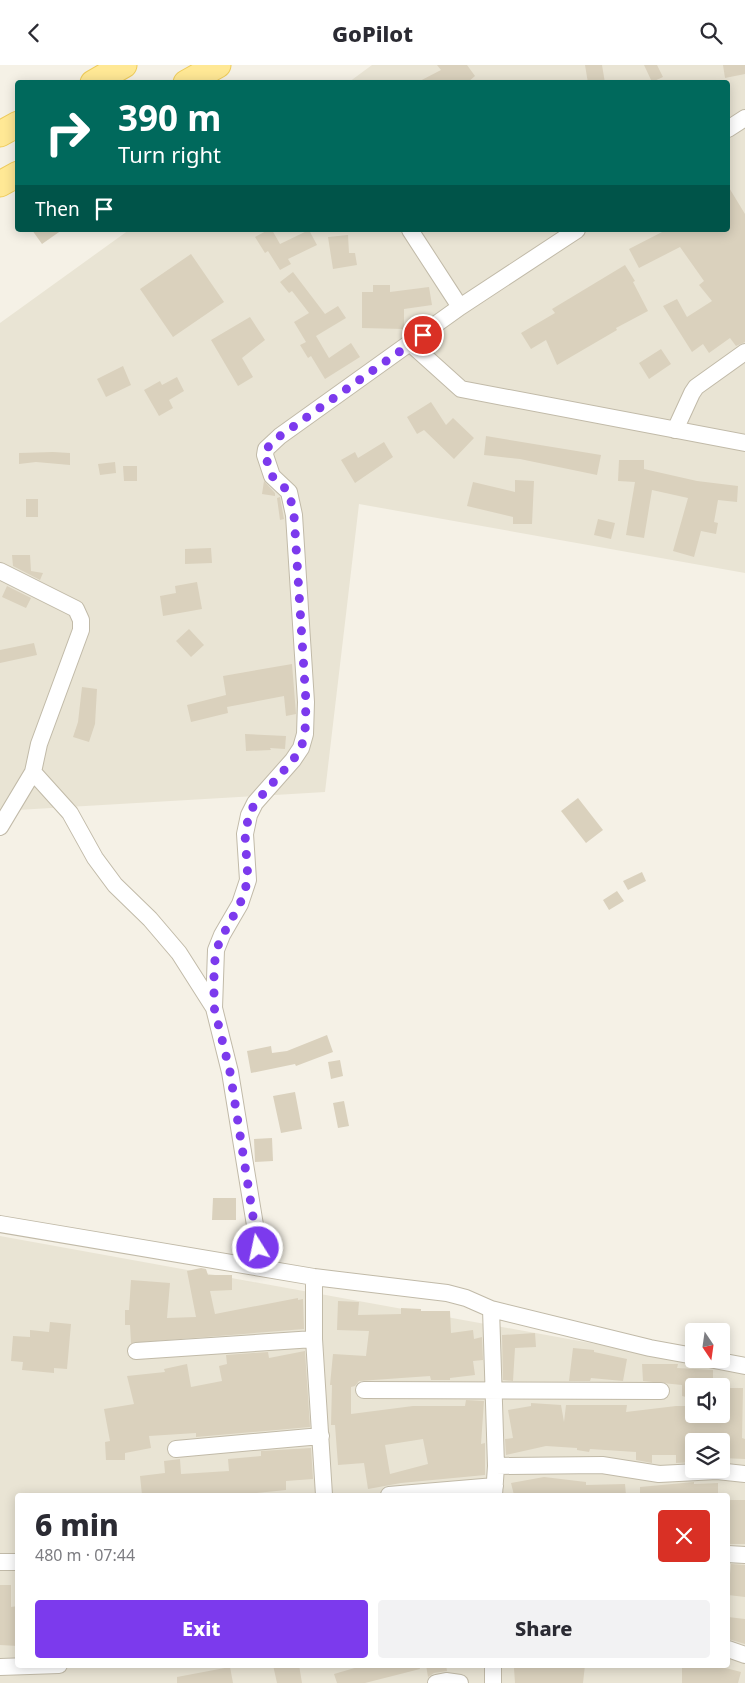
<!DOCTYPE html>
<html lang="en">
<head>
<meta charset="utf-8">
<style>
	body { margin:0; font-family:"Noto Sans",sans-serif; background:#f2f2f3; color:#2b2b33; height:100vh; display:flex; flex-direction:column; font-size:19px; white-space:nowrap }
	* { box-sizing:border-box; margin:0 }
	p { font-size:16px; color:#7c7c81 }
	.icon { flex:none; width:28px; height:28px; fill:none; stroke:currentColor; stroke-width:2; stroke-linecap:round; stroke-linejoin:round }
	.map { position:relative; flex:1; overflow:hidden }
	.details { position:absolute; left:15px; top:1428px; width:715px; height:175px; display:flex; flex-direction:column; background:#fff; border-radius:5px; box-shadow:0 2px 12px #0003 }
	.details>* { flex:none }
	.hud { position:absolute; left:15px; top:15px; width:715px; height:152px; border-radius:5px; box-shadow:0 2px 12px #0003; background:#00695c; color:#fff; overflow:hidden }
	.needle { width:32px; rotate:167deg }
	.fabs { position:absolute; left:685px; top:1258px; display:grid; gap:10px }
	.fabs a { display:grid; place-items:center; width:45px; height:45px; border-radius:5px; background:#fff; box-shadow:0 2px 12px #0003; font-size:25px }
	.pin { position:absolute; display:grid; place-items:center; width:42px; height:42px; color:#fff; margin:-21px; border:2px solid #fff; border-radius:50%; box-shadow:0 1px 5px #0007 }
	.me { position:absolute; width:55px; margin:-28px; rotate:350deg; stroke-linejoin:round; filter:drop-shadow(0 0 4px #0008) }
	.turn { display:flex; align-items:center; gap:18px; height:105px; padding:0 20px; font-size:22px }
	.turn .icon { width:65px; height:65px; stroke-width:2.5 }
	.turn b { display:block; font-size:35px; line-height:42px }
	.then { display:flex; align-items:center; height:48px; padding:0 20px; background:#0003; gap:10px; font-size:19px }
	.round { display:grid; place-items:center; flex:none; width:52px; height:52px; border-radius:5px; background:#f2f2f3 }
	.head { display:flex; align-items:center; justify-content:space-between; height:85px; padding:0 20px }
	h1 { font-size:30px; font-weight:800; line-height:38px }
	.cta { display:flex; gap:10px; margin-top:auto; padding:10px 20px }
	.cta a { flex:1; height:58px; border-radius:5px; background:#7c3aed; color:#fff; font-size:20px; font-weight:800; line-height:58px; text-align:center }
	.cta a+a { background:#f2f2f3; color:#2b2b33 }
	header { display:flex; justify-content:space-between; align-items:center; height:65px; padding:0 20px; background:#fff; font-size:22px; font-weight:800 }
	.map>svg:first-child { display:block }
	.residential { fill:#e9e4d4; fill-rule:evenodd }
	.building { fill:#dad1bd; fill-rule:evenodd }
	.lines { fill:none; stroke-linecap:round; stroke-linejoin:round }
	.street-casing { stroke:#c1baa8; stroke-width:18 }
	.primary-casing { stroke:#efcc5a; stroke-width:27 }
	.street { stroke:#fff; stroke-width:16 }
	.primary { stroke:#ffe895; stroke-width:25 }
	.route { stroke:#7c3aed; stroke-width:9; stroke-dasharray:0 16.2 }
</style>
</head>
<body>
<header><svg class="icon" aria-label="back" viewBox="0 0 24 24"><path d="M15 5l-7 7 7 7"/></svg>GoPilot<svg class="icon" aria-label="search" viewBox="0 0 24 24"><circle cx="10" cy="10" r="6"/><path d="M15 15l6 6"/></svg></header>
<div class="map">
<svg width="745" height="1618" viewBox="0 0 745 1618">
	<rect width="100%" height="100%" fill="#f5f1e6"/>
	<path class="residential" d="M372,0H745V508L359,439L325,727L0,746V258L129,165H728V18L349,17Z
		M0,1171L745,1306V1618H0ZM694,1321H721V1349H694ZM694,1376H721V1404H694ZM18,1430H728V1600H18Z"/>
	<path class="building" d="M437,0H467L475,11L467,18H416L441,5Z
		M585,0H602L605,18H588Z
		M644,0H657L663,12L652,17Z
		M723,0H745V9L725,13Z
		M728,121L745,149V277L736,281L730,273L709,288L703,279L692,287L663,241L677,234L687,252L712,236L699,220L704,216L680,182L639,203L629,184L666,165H728Z
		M32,165H62L42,179Z
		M268,165H272L280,179L309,165L317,180L288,194L291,199L280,205L268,186L265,188L255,172Z
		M348,170L349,188H355L357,200L333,204L328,172Z
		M191,189L224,237L173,272L140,224Z
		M625,200L635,216L633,217L648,246L616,263L617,265L557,300L546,275L531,284L521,268L555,248L552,244Z
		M293,207L325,249L338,241L346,253L316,271L329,293L351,278L360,292L325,314L311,291L308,293L300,280L306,277L294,257L309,248L292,226L289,228L280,217Z
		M373,220H390V227L429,222L432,240L404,244V264L362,263V227H373Z
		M250,252L265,275L242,293L253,312L238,321L211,275Z
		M661,284L671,299L649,314L639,298Z
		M123,301L131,320L106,332L97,314Z
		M177,312L184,326L169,335L173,343L159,351L144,325L160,316L162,320Z
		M431,337L446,360L453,353L474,373L454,394L424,365L417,369L407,352Z
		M486,371L601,390L597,410L520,394L484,390Z
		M384,377L393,392L355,418L341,395L355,387L358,393Z
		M53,387L70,388V400L36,397L19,399V388Z
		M619,395H644V404L697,416L738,421L737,437L718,435L714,457L718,458L716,469L701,466L694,492L673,486L688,433L652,425L644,473L626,470L635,417L618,416Z
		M115,397L116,408L100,410L98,399Z
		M123,401H137V416H124Z
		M515,415L534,416L532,459H513V452L467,441L473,417L515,427Z
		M264,416L275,428V431L262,429Z
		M280,432L284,454L280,455L277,433Z
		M26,434H38V452H26Z
		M598,454L615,458L611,474L594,470Z
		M211,483L212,498L185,499V484Z
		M12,490H30L31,506L43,508L40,515L13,501Z
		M197,517L202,544L163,551L160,531L176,528L175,521Z
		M7,521L31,533L26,543L2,532Z
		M189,564L204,580L191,592L176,576Z
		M34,578L37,590L0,598V585Z
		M292,599L296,649L286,651L284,631L227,642L228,648L191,657L187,640L226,630L223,611Z
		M82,622L97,624L95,659L89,677L73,672L78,657Z
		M245,669L286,671L285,684L270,683L271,685L246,686Z
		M578,733L603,765L586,778L561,746Z
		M642,807L646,816L628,825L623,816Z
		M617,826L624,836L609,845L603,835Z
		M327,970L333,987L296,1001L295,999L251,1008L247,986L271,981L272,988L287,986Z
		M340,995L343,1011L331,1014L328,997Z
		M295,1027L302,1064L281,1068L273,1031Z
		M344,1036L349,1061L338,1063L333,1038Z
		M272,1073L273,1096L255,1097L254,1074Z
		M213,1133H236V1155H212Z
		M201,1203L206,1204L208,1210H232V1225L210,1226L215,1249L298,1233V1235L303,1234L304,1264L131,1278L130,1260H125V1245H129L131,1215L170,1218L167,1253L196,1252L187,1206Z
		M338,1236L359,1237L358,1250L401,1249V1243L421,1244V1246H450L451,1268L473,1265L474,1274L482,1272L483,1295L473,1296L475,1310L450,1313V1315H431L430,1311L359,1316L355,1321L351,1322V1349L413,1341H465L466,1335L484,1336L481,1379L485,1378V1410L401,1418L368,1424L364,1398L338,1400L335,1360H331L332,1320H330L333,1289L366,1291L369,1266L337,1265ZM423,1374L428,1399L390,1409L385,1380Z
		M50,1257L71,1259L67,1304L54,1303V1308L22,1305L23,1297L11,1296L13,1271L30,1272V1265L49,1267Z
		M535,1268L536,1282L515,1283L513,1316L503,1315L502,1270Z
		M573,1283L594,1285V1287L627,1294L623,1316L591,1313L590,1316H569Z
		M305,1286L310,1362L196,1372V1368L149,1371L151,1383L125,1388V1395H106L105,1377L110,1376L104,1344L134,1339L127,1311L165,1307L164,1304L187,1299L191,1322L222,1316L219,1301L227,1299L226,1290L268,1287L269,1293Z
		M642,1299H678L677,1303L713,1305V1321H694V1334L682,1331V1320L643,1316Z
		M723,1323H743L742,1373L745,1374V1394L722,1393V1376H694V1397L676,1398V1390H652V1398L636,1395V1387L590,1384L589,1387L577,1385V1383L546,1381L506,1390L505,1374L513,1373L508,1345L531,1341V1338L561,1340L564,1357L566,1340H627L626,1347L676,1341H694V1349H722Z
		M311,1383L313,1414L286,1416V1425L237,1430H142L140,1411L165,1408L164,1396L180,1394L181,1409L229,1406L228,1394L261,1391V1386Z
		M544,1412L586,1417V1420L625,1419L626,1430H514L511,1418Z
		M694,1417V1419L718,1418V1430H640V1422Z
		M728,1435H745V1479H728Z
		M731,1499L745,1500V1532L728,1530Z
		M0,1520H11V1542L18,1541V1581L0,1580Z
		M728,1552L745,1554V1579L728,1574Z
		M273,1600H299L302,1618H277Z
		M365,1600H419L420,1604L365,1618H337L334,1609Z
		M426,1600H446L447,1606L434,1608L428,1612Z
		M563,1600H585L583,1618H515L514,1603Z
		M682,1600H714L741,1607L738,1618H682Z
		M230,1602L233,1618H177V1612Z"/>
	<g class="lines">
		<defs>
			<path id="street" d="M728,64L745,53
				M410,165L460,242
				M411,279L461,324L745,378
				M675,365L692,328L696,322L745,287
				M0,506L76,544L81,555V565L39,679L33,707L70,748L95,793L115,820L150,854L179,888L214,943L230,1007L262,1203
				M0,762L33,707
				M214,943L216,885L222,870L240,839L248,815L245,769L249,750L255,738L293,695L301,683L305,669L306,637L294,450L289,427L272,411L265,390L266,384L280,371L460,242L577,165
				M0,1159L314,1212L447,1228L466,1233L491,1244L650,1283L694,1291
				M314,1212V1274L324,1430
				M491,1244L496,1401L494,1430
				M136,1286L314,1274
				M709,1294L745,1301
				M364,1325L661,1326
				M176,1384L321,1371
				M496,1401L602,1400L659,1409L717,1406L745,1409
				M389,1430L495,1421
				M728,1489L745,1490
				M0,1497H18
				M728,1584L745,1590
				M493,1600V1618
				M0,1602L59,1600
				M436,1618L446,1616L460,1618"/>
			<path id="primary" d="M93,18L124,0
				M186,18L218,0
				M0,69L18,59
				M0,119L18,109"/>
		</defs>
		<use href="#street" class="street-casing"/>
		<use href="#primary" class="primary-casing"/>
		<use href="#street" class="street"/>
		<use href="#primary" class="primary"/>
	</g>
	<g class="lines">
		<path class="route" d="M258,1183L230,1007L214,942V900L219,877L240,839L248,815L245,769L249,750L255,738L293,695L301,683L305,669L306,637L294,450L289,427L272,411L265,390L266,384L280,371L423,270"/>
	</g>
</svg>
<div class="fabs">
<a><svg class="needle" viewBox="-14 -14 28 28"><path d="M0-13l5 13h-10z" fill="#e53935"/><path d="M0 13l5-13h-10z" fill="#7c7c81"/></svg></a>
<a><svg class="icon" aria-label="sound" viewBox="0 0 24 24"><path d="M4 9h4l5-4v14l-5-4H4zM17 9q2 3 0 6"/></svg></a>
<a><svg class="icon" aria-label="layers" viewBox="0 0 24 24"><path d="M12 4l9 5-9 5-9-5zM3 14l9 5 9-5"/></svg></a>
</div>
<div class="pin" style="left:423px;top:270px;background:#d93025"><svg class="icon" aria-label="arrive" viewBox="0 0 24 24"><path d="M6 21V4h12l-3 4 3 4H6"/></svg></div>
<svg class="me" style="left:258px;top:1183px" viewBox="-20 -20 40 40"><circle r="17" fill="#7c3aed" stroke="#fff" stroke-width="3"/><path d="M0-11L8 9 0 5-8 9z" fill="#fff"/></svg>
<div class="hud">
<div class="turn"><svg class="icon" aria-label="right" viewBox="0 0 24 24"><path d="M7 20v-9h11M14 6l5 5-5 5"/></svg><div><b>390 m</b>Turn right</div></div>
<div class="then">Then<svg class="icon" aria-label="arrive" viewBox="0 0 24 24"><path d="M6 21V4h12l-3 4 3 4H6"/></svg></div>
</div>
<section class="details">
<div class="head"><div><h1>6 min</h1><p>480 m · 07:44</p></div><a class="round" style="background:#d93025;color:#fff"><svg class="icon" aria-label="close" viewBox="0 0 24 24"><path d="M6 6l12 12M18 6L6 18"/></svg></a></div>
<div class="cta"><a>Exit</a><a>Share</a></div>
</section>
</div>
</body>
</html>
